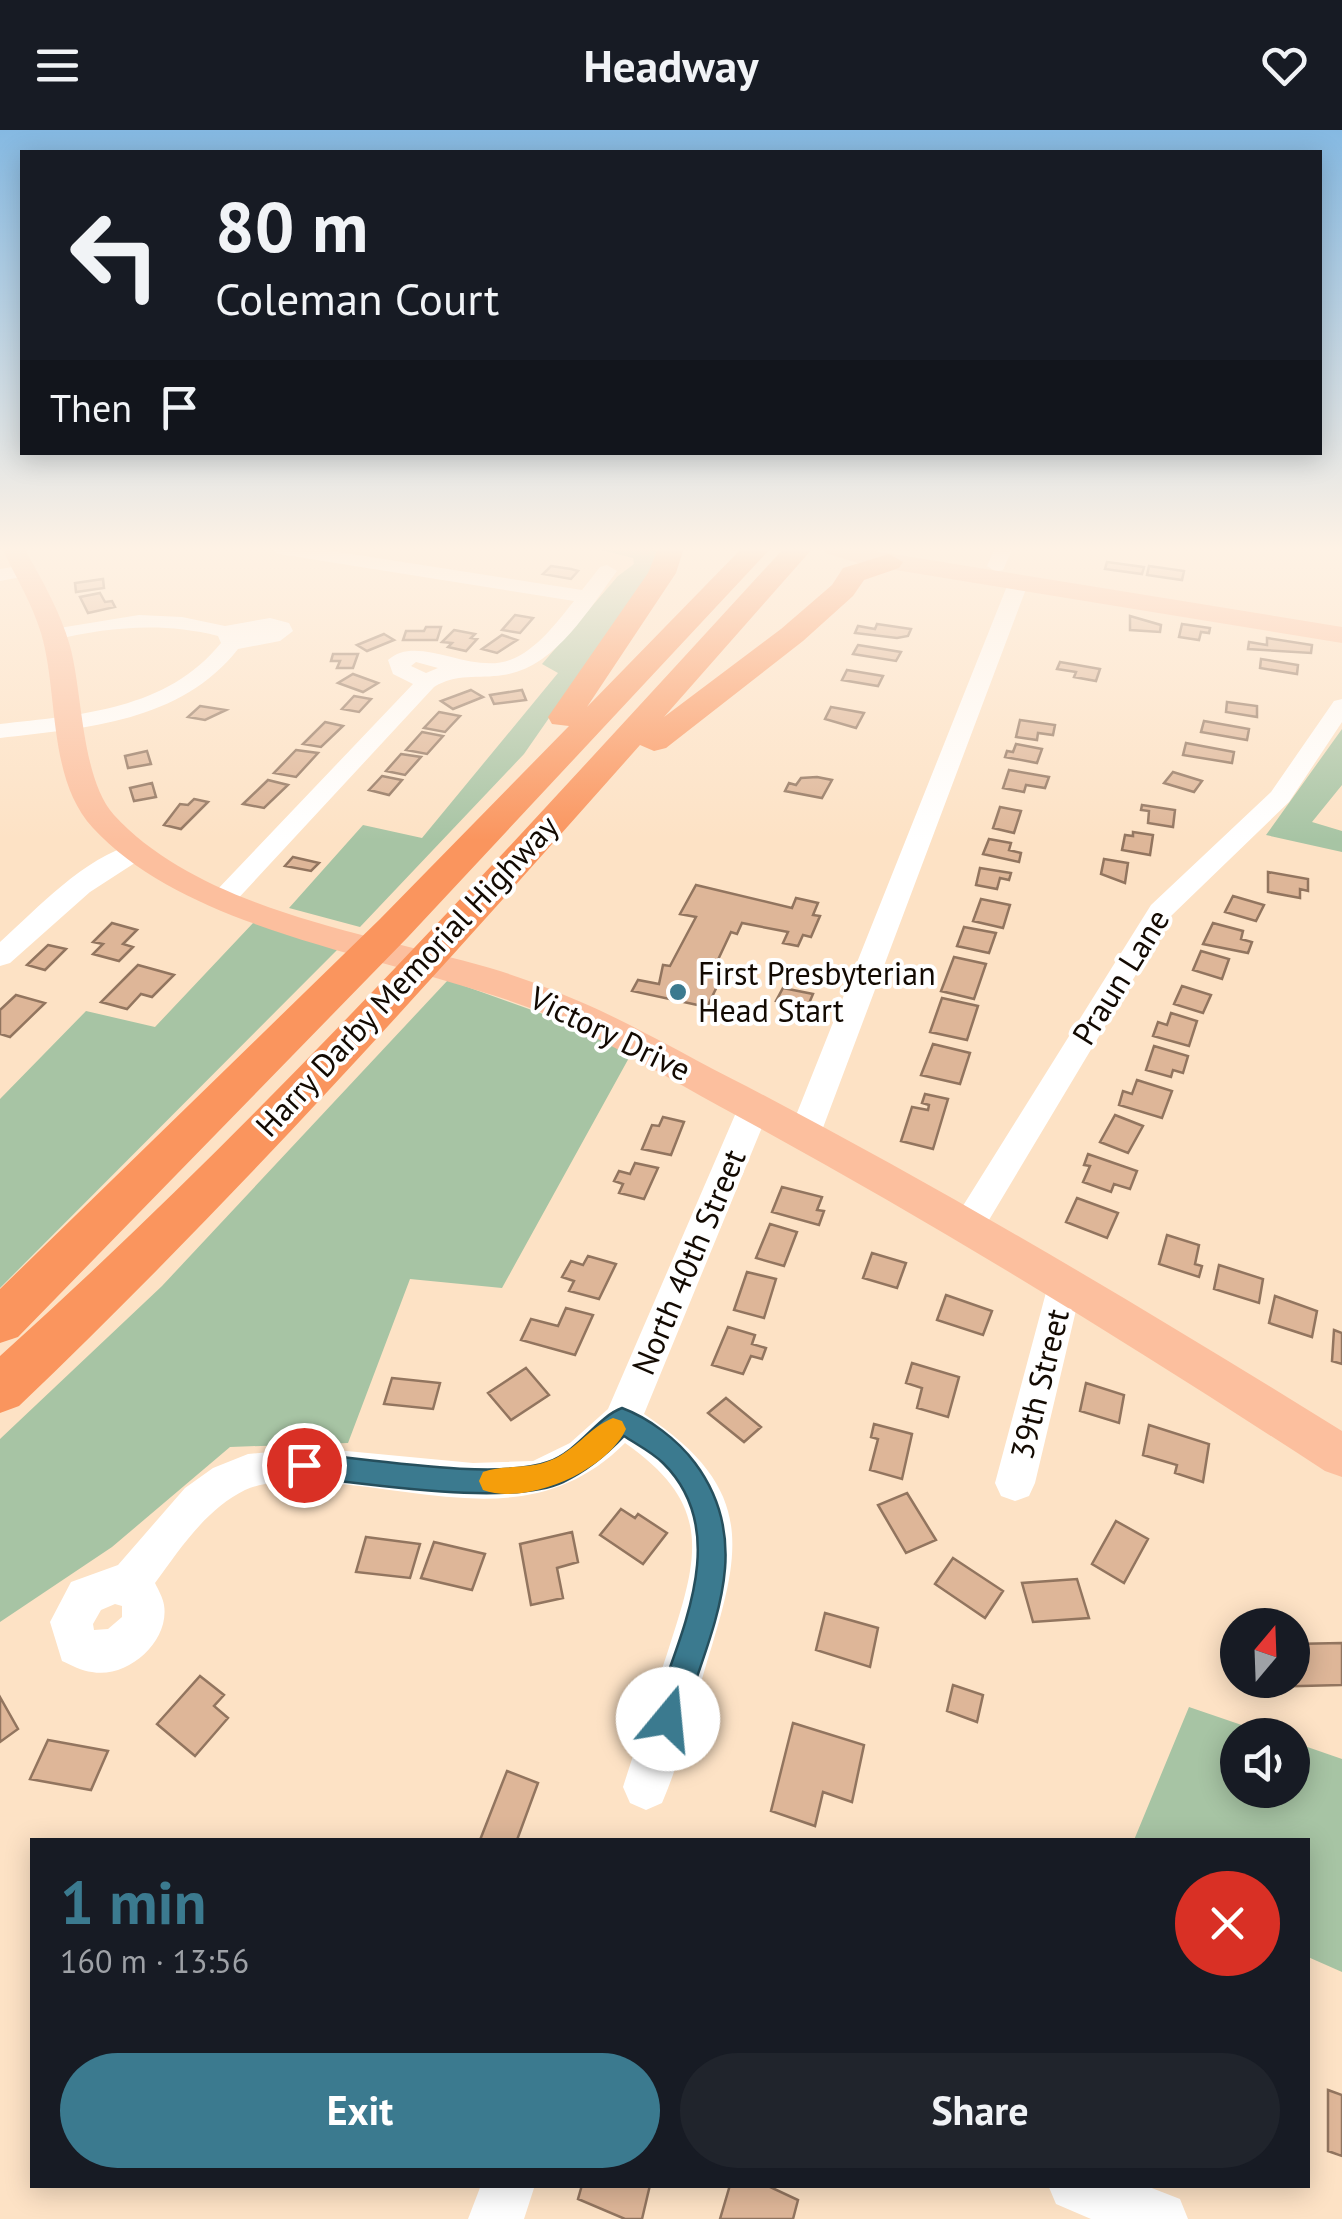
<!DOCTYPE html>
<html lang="en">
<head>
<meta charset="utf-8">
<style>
	body { margin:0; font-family:"PT Sans",sans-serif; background:#20242c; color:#f1f3f6; height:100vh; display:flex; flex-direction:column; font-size:38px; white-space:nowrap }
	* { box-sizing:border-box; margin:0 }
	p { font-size:32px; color:#9ea1a6 }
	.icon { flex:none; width:55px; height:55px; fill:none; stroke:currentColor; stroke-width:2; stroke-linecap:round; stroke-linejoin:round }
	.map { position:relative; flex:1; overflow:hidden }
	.side { position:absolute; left:30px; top:1708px; width:1280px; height:350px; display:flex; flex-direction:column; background:#171b24; border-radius:0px; box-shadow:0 5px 25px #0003 }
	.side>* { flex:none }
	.top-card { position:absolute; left:20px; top:20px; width:1302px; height:305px; border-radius:0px; box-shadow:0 5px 25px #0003; background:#171b24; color:#f1f3f6; overflow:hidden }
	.needle { width:65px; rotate:19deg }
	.fabs { position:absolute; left:1220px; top:1478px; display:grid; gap:20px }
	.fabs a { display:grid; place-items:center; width:90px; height:90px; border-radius:50%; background:#171b24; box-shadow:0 5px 25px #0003; font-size:50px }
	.pin { position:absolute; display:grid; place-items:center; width:85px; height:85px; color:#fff; margin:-42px; border:5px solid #fff; border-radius:50%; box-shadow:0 2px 10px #0007 }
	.me { position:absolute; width:110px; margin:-55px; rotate:17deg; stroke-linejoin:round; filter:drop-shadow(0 0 8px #0008) }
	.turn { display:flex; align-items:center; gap:35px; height:210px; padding:0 30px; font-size:45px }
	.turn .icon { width:130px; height:130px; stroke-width:2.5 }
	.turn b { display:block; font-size:70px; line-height:85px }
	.then { display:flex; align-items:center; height:95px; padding:0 30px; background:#0003; gap:20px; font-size:38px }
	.round { display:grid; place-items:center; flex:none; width:105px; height:105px; border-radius:52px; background:#20242c }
	.summary { display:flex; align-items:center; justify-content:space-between; height:170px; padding:0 30px }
	h1 { font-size:60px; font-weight:800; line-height:75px; color:#3b7a8f }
	.button { display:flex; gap:20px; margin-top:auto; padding:20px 30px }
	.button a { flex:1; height:115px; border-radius:60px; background:#3b7a8f; color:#fff; font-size:40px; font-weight:800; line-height:115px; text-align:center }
	.button a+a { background:#20242c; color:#f1f3f6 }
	header { display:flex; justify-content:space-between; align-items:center; height:130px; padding:0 30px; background:#171b24; font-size:45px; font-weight:800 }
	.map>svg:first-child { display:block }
	.green { fill:#a7c4a4 }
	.building { fill:#deb698; stroke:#92755f; stroke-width:2.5 }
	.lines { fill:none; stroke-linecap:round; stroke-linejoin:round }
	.minor { fill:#fff; fill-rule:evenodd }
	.major { fill:#fcbf9e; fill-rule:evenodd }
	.highway { fill:#fa955e; fill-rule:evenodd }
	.route { fill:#3b7a8f; stroke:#264f5d; stroke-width:2.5 }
	.slow { fill:#f59e0b }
	.poi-dot { fill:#3b7a8f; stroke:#fff; stroke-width:4 }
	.labels { text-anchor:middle; stroke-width:8; stroke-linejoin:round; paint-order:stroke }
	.poi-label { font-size:32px; fill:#130a02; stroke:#fff; text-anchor:start }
	.street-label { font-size:32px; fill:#130a02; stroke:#fff }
</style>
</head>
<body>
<header><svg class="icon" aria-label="menu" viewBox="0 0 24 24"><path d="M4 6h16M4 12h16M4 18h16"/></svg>Headway<svg class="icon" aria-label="heart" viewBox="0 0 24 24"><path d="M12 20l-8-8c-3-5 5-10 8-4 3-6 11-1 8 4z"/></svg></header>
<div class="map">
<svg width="1342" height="2089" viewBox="0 0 1342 2089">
	<rect width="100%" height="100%" fill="#fde2c5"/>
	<path class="green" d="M593,418L665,421L524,624L360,797L289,778L363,695L422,708L558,543L542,534L618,446L634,434L633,428Z
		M1342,599V655L1312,692L1342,701V722L1266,705Z
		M254,792L341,816L0,1158V969L86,881L155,897Z
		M448,850L582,898L630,926L502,1158L410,1149L348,1313L230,1317L112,1417L0,1492V1309L162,1156Z
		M1189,1577L1271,1605H1238V1660H1292L1293,1612L1342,1629V1842L1308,1827V1710H1134Z"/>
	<path class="building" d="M1107,432L1144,437L1142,444L1105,439Z
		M551,436L571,439L578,441L571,449L543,444Z
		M1149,436L1184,441L1182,450L1147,445Z
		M103,449L104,458L76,462L75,453Z
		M100,463L105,472L112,471L115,477L88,483L80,467Z
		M515,485L533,488L520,503L502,500Z
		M1130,486L1161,495L1160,502L1130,500Z
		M877,494L911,499L908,506L897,508L855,503L858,496L875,499Z
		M1182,494L1210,498L1209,503L1201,502L1199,510L1179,507Z
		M426,497H441L437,510H403L406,501H424Z
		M454,500L475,504L471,508L477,509L466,521L448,517L452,513L442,512Z
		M384,504L394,510L367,521L357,515Z
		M502,505L517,510L497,523L482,519Z
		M1267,508L1312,515L1311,523L1248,519L1249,512L1267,515Z
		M858,515L901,522L896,531L853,524Z
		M333,524H358L353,538H337L340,531H331Z
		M1261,529L1298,535L1297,544L1260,538Z
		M1060,532L1100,539L1096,551L1074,547L1076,542L1057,539Z
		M847,540L883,546L878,556L842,550Z
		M353,544L378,553L363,562L338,553Z
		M471,560L483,567L453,579L441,571Z
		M522,560L526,570L494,574L490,565Z
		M354,566L371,569L359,582L342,579Z
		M1227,572L1257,576V587L1226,582Z
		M200,576L226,580L205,590L188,587Z
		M831,577L864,583L856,598L825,589Z
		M439,582L460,586L445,602L424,598Z
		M1020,590L1055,595L1053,605L1038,603L1037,610L1016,607Z
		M1204,591L1249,599L1247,610L1201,602Z
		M325,592L343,596L321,617L303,614Z
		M422,602L443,606L427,624L406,620Z
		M1186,613L1234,622L1232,633L1183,625Z
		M1016,614L1042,619L1037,633L1005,627L1007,621L1013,622Z
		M296,620L318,623L296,647L274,643Z
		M147,621L151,634L128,638L125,626Z
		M401,624L421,627L405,645L386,641Z
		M1009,640L1049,647L1045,658L1026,655L1024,662L1003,658Z
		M1173,642L1202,651L1194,662L1164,653Z
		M382,646L402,650L389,665L369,660Z
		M817,647L832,650L822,668L785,661L789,653L796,655L801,648Z
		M268,650L288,655L264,678L243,674Z
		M152,653L156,667L134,671L130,658Z
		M194,669L208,672L181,699L164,695L180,674L188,675Z
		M1142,675L1175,680L1173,697L1148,693L1149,681L1141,680Z
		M1000,677L1021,681L1014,703L993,698Z
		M1133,702L1153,705L1150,725L1122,720L1125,705L1133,706Z
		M989,709L1011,713L1009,720L1021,723L1019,732L983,724Z
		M293,727L319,733L311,741L285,736Z
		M1104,729L1128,733L1125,753L1101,744Z
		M980,738L1011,743L1009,750L1000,748L997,759L976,755Z
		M1268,742L1308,749V761L1300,759V768L1268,762Z
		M696,755L792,778L796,768L818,773L813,785L820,786L811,807L803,805L798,816L783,813L788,802L742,793L737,804L731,802L716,834L727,836L707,877L632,861L638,850L659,854L663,835L670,836L696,787L680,784Z
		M1233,766L1264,775L1256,791L1225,782Z
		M981,769L1010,775L1003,798L973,791Z
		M112,793L137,800L123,814L133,817L119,831L93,824L103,814L93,812Z
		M1213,793L1243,801L1241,809L1252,812L1248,823L1203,814Z
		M964,797L996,803L989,823L957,816Z
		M48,815L66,819L45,840L27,835Z
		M1201,821L1229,829L1222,849L1193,840Z
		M954,827L986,834L974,869L941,861Z
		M138,835L174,845L152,867L141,864L127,879L101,872Z
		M1182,856L1211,865L1203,883L1174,874Z
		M783,858L813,864L807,878L776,871Z
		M16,865L45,873L10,907L0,904V880Z
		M942,868L978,876L967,910L930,902Z
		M1171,883L1197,891L1189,916L1153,906L1158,892L1167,895Z
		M933,914L970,923L960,954L921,945Z
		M1154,916L1188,926L1183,943L1173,940L1171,947L1146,940Z
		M1137,950L1172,961L1162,988L1119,975L1123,961L1132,964Z
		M925,964L948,969L933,1019L901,1011L912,977L928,980L929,975L922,973Z
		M1115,985L1143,996L1128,1023L1100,1012Z
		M663,987L684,992L671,1025L642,1019L652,995L659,996Z
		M1088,1024L1137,1041L1130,1059L1114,1054L1111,1062L1083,1052L1090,1036L1084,1035Z
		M635,1033L658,1038L644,1069L619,1063L623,1054L614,1051L619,1041L630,1044Z
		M782,1057L822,1067L817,1080L824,1081L819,1095L772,1082Z
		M1077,1068L1118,1083L1107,1108L1066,1092Z
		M770,1094L797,1102L784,1136L756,1128Z
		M1167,1105L1199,1115L1195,1134L1202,1136L1199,1147L1159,1134Z
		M872,1123L906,1133L897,1158L863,1148Z
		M588,1126L616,1134L599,1169L569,1161L574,1151L562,1147L571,1131L583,1135Z
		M1219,1135L1263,1149L1259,1173L1214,1159Z
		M747,1142L776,1149L764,1188L734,1180Z
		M946,1165L992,1181L983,1205L937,1190Z
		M1275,1166L1317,1181L1312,1207L1269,1193Z
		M566,1178L593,1185L575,1225L521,1210L531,1189L558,1196Z
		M728,1197L755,1205L752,1214L766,1218L762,1229L751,1226L743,1244L712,1235Z
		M1334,1200L1342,1203V1234L1332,1231Z
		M912,1233L959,1247L948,1287L917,1278L922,1258L906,1253Z
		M526,1238L549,1265L511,1290L488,1263Z
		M392,1248L440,1253L433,1279L384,1274Z
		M1086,1253L1124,1265L1119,1293L1080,1281Z
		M726,1268L761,1297L744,1312L708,1283Z
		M874,1294L912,1304L902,1349L870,1340L878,1309L871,1307Z
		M1149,1295L1209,1314L1203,1352L1175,1343L1177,1335L1143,1325Z
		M907,1363L936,1410L906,1423L878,1375Z
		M621,1379L635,1388L638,1384L667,1403L643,1434L600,1405Z
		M1116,1391L1148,1409L1124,1453L1092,1434Z
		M572,1402L578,1432L557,1438L563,1468L531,1475L520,1414Z
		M366,1407L420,1414L410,1448L356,1442Z
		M434,1412L485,1424L472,1460L421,1448Z
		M953,1428L1003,1461L985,1488L935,1454Z
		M1077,1449L1089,1488L1033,1492L1022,1453Z
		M825,1483L878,1498L870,1537L816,1520Z
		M1342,1513V1555L1256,1557L1254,1550H1292V1514Z
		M200,1546L224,1565L214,1576L228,1588L195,1626L157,1594Z
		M953,1555L983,1565L977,1592L947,1581Z
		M0,1567L18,1599L0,1612Z
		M793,1593L864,1615L852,1672L823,1662L815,1696L771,1681Z
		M48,1610L108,1621L91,1660L30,1649Z
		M507,1641L538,1653L517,1710H480Z
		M1328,1960L1342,1965V2026L1328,2021Z
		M582,2055H650L642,2089H625L578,2069Z
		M730,2055H766L798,2070L793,2089H720Z"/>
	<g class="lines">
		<path class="minor" d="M270,418H313L582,460L600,437L607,435L617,441C588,480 555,538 503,545C478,549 456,543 434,557L233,774L224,776L211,768L215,762L413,554L393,544L388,530C418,503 470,545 510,530C537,520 557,492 574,471L279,424ZM416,532L438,538L426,543L411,536Z
			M995,418H1013L1003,440L996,442L987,436Z
			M25,435L32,437V445L0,451V439Z
			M1019,445L1029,451L821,1003L816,1011L805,1014L794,1011L789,1003L1009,451Z
			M139,485L182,487L225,496L270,488L289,493L293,501L280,511L238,519C181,592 86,598 0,608V594C80,585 167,580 221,513L218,506C162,492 109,497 54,510L44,504L47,500Z
			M1342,569V592L1289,672L1171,786L980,1105L968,1109L956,1105L951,1096L956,1087L1151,775L1271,662L1334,571Z
			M135,714L144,717L148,722L144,727L90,762L10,833L0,836V812C38,778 84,727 135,714Z
			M754,967L765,970L770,978L644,1284C761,1362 740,1424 704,1542C691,1586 680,1631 662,1673L646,1680L630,1673L623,1657C637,1613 652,1568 667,1524C697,1430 717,1377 625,1313C538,1400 436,1361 328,1353C302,1351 270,1349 245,1360C206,1379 180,1419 155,1453C158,1459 163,1468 164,1475C170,1512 127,1549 92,1542C82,1541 71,1535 62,1531L50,1492L71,1452L118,1435L185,1358L213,1338L248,1324L315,1318L473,1333L533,1331L570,1313L608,1279L738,978L743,970ZM115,1474L122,1476V1487L108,1499L94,1500L93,1494L101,1480Z
			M1065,1141L1077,1145L1082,1155L1035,1353L1029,1366L1015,1371L1001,1366L995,1353L1048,1155L1053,1145Z
			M481,2055H535L524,2089H468Z
			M1048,2055H1144L1180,2069L1188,2089H1091L1056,2074Z"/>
		<path class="major" d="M2,418H24C42,450 60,481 70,516C83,564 81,648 114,685C201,780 371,804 490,838C527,849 564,864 599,880C650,904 698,932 748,957C951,1063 1147,1180 1342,1301V1347L1325,1341C1127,1212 927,1088 719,976C672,950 625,922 577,898C433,828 201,815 93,698C47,648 59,564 41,503C32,473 15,446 2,418Z
			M822,418H856L1342,497V513L865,435L825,423Z"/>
		<path class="highway" d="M658,418H684L676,443L587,577L742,418L770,419L408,807L18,1207L0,1213V1159L380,789L569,596L552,594L548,587L648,443Z
			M784,418H813L664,587L781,499L832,455L843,438L889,424L903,432L899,438L864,450L853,466L803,511L666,618L654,621L640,615C439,842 238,1067 19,1276L0,1283V1226C279,975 530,694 784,418Z"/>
	</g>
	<linearGradient id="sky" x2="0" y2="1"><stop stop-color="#85b9e2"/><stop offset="0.59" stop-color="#fef2e5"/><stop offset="1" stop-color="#fef2e5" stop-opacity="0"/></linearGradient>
	<rect width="1342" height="710" fill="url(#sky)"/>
	<path class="route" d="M622,1278C649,1288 678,1310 695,1333C757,1416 710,1501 683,1589L679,1600L668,1604L656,1600L652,1589C677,1509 735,1404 663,1333C652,1322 636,1314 624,1306C606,1325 587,1341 563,1352C509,1377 367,1353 304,1347L294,1343L290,1335L294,1326L304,1323C363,1328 497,1351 548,1332C579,1321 597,1287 622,1278Z"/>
	<path class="slow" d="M613,1288L622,1291L626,1299C607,1341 526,1376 483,1360L479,1351L483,1342C502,1335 526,1339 546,1332C573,1324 589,1297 613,1288Z"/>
	<circle class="poi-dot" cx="678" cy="862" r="10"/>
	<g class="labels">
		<g class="poi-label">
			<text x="698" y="855">First Presbyterian<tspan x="698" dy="37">Head Start</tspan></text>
		</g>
		<g class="street-label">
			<text transform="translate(407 846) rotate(-47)" y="11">Harry Darby Memorial Highway</text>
			<text transform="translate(1121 847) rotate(-58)" y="11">Praun Lane</text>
			<text transform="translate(610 904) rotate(26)" y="11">Victory Drive</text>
			<text transform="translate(689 1132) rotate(-67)" y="11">North 40th Street</text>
			<text transform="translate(1040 1254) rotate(-76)" y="11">39th Street</text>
		</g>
	</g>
</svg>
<div class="fabs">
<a><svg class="needle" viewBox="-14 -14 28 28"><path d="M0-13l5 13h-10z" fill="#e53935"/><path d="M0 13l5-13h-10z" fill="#9ea1a6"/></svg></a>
<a><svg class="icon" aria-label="sound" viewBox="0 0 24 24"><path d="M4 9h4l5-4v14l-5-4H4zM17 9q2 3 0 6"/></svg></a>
</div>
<div class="pin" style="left:304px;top:1335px;background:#d93025"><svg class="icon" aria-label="arrive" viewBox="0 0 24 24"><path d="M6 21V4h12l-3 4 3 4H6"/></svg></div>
<svg class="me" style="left:668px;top:1589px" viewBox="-20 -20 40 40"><circle r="19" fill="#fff"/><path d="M0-13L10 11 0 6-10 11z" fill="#3b7a8f"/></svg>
<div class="top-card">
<div class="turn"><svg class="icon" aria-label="left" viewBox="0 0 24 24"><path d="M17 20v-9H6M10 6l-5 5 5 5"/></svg><div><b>80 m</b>Coleman Court</div></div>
<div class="then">Then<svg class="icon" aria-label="arrive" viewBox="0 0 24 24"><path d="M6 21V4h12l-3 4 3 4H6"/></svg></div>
</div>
<section class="side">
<div class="summary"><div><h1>1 min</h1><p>160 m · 13:56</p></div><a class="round" style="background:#d93025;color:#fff"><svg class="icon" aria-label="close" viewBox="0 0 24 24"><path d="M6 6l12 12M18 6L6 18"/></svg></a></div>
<div class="button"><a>Exit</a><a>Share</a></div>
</section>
</div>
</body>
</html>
